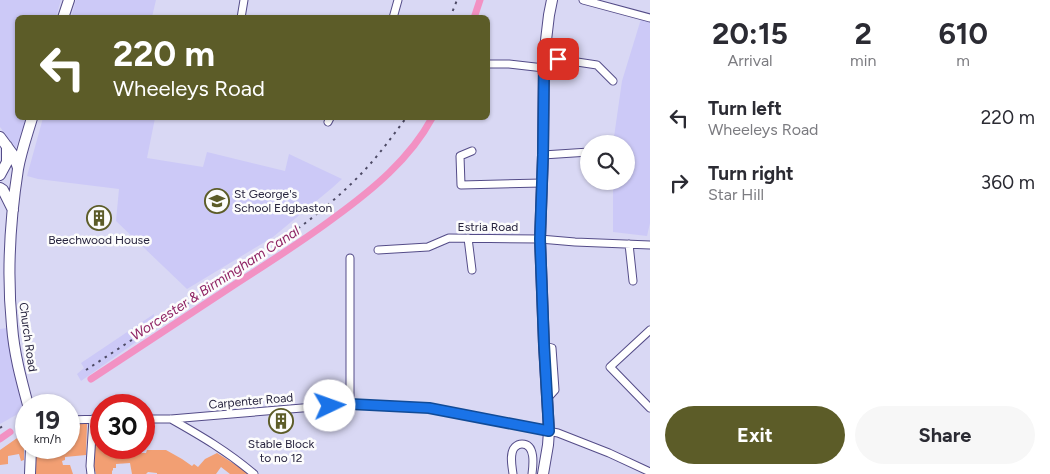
<!DOCTYPE html>
<html lang="en">
<head>
<meta charset="utf-8">
<style>
	body { margin:0; font-family:Figtree,sans-serif; background:#f7f7f7; color:#2b2b33; height:100vh; display:flex; flex-direction:column; font-size:19px; white-space:nowrap }
	* { box-sizing:border-box; margin:0 }
	p { font-size:16px; color:#7c7c81 }
	.icon { flex:none; width:28px; height:28px; fill:none; stroke:currentColor; stroke-width:2; stroke-linecap:round; stroke-linejoin:round }
	.map { position:relative; flex:1; overflow:hidden }
	.details { display:flex; flex-direction:column; background:#fff; width:400px }
	.details>* { flex:none }
	.top-card { position:absolute; left:15px; top:15px; width:475px; height:105px; border-radius:8px; box-shadow:0 1px 4px #0004; background:#5c5c28; color:#fff; overflow:hidden }
	.fabs { position:absolute; left:580px; top:135px; display:grid; gap:10px }
	.fabs a { display:grid; place-items:center; width:55px; height:55px; border-radius:50%; background:#fff; box-shadow:0 1px 4px #0004; font-size:25px }
	.speed { position:absolute; left:15px; top:394px; display:flex; gap:10px; font-size:25px; font-weight:700; text-align:center }
	.speed>* { display:grid; place-content:center; width:65px; height:65px; border-radius:50%; background:#fff; box-shadow:0 1px 4px #0004; line-height:1 }
	.speed small { font-size:12px; font-weight:400 }
	.speed .limit { border:8px solid #d22; background:#fff; color:#111 }
	.pin { position:absolute; display:grid; place-items:center; width:42px; height:42px; color:#fff; margin:-21px; border-radius:10px; box-shadow:0 2px 8px #0006 }
	.me { position:absolute; width:55px; margin:-28px; rotate:87deg; stroke-linejoin:round; filter:drop-shadow(0 0 4px #0008) }
	.turn { display:flex; align-items:center; gap:18px; height:105px; padding:0 15px; font-size:22px }
	.turn .icon { width:65px; height:65px; stroke-width:2.5 }
	.turn b { display:block; font-size:35px; line-height:42px }
	.eta { display:flex; justify-content:space-evenly; align-items:center; height:85px; text-align:center }
	.eta b { font-size:30px; font-weight:700; line-height:35px }
	.action { display:flex; gap:10px; margin-top:auto; padding:10px 15px }
	.action a { flex:1; height:58px; border-radius:30px; background:#5c5c28; color:#fff; font-size:20px; font-weight:700; line-height:58px; text-align:center }
	.action a+a { background:#f7f7f7; color:#2b2b33 }
	ul { padding:0; list-style:none }
	li { display:flex; align-items:center; gap:15px; height:65px; padding:0 15px }
	li div { flex:1 }
	li b { display:block; font-size:19px }
	li em { font-style:normal }
	main { display:flex; flex:1; min-height:0 }
	.map>svg:first-child { display:block }
	.built { fill:#ccc9f7 }
	.green { fill:#f29f73 }
	.lines { fill:none; stroke-linecap:round; stroke-linejoin:round }
	.canal { stroke:#f291c3; stroke-width:7 }
	.street-casing { stroke:#544c88; stroke-width:9 }
	.secondary-casing { stroke:#544c88; stroke-width:12 }
	.street { stroke:#fff; stroke-width:7 }
	.secondary { stroke:#fff; stroke-width:10 }
	.rail { stroke:#4d4a65; stroke-width:2; stroke-dasharray:2.5 5; stroke-linecap:butt }
	.route-casing { stroke:#114b97; stroke-width:12 }
	.route { stroke:#1a73e8; stroke-width:9 }
	.labels { text-anchor:middle; stroke-width:5; stroke-linejoin:round; paint-order:stroke }
	.poi-label { font-size:12px; fill:#27243e; stroke:#fcfcfc }
	.street-label { font-size:12px; fill:#27243e; stroke:#fcfcfc }
	.water-label { font-size:14px; font-style:italic; fill:#902565; stroke:#fcfcfc }
</style>
</head>
<body>
<main>
<div class="map">
<svg width="650" height="474" viewBox="0 0 650 474">
	<rect width="100%" height="100%" fill="#d9d8f4"/>
	<path class="built" d="M0,0H61L56,17L18,18V118H26L16,148L0,127Z
		M76,0H156L152,17H71Z
		M641,19L650,22V223L647,236L613,232V181H626V144H613L622,81Z
		M43,118H155L147,158L203,167L207,152L285,171L289,154L342,179L332,188L273,237L187,289L116,221L119,189L38,179L27,176Z
		M154,314L153,330L81,381L77,374L84,368L81,363Z
		M7,328L23,411L0,424V329Z"/>
	<path class="green" d="M69,423L87,424L86,455L65,457V460L62,461L63,465H70L73,474H35V448H69Z
		M96,424H101V448H135V453H146L147,450H166L182,459L192,466L194,464L198,467L205,459L217,453L247,472V474H230L221,467L216,474H157V473L148,472L146,474H132L130,463L116,464V468H113V470L112,471V474H96L94,467Z
		M24,434V460L21,461L19,454L8,456V464L0,465V450L20,436Z"/>
	<g class="lines">
		<path class="canal" d="M474,18L480,0
			M91,379C140,347 188,315 237,283C270,262 303,241 335,217C372,190 410,159 432,118
			M0,439L10,432"/>
		<defs>
			<path id="street" d="M583,0L650,18
				M241,18L244,0
				M393,18L398,0
				M544,57L597,65L613,81
				M488,64H509L544,68
				M328,122L330,118
				M472,151L460,156L461,185L542,183
				M543,155L589,152
				M468,238L472,270
				M629,244L633,281
				M378,250L428,247L449,238L540,239L575,242L650,245
				M350,258V404
				M650,330L610,367L650,408
				M544,346L552,348L555,390L546,400
				M144,419H171L350,404L429,408L558,433L609,453L650,472
				M171,419C201,436 227,451 254,474
				M69,420L101,419
				M91,474L90,466L93,419
				M513,474C512,466 509,453 515,447C517,445 520,444 522,444C536,444 533,466 532,474"/>
			<path id="secondary" d="M63,18L69,0
				M0,137L14,156L18,168
				M0,175L7,162V146
				M0,188L3,190L13,210
				M28,405C21,379 14,353 12,326C7,276 10,220 18,169C21,152 27,135 32,118
				M30,474L31,448
				M543,474L548,445L549,431L544,346L540,239L543,155L544,57L549,15L552,0"/>
		</defs>
		<use href="#street" class="street-casing"/>
		<use href="#secondary" class="secondary-casing"/>
		<use href="#street" class="street"/>
		<use href="#secondary" class="secondary"/>
		<path class="rail" d="M450,18L457,0
			M86,370C130,341 175,312 219,282C268,250 317,219 358,177C376,159 391,138 406,118
			M0,428L4,425"/>
	</g>
	<g class="lines">
		<defs>
			<path id="route" d="M330,406L350,404L429,408L549,431L544,344L540,239L543,155L544,68V57L558,59"/>
		</defs>
		<use href="#route" class="route-casing"/>
		<use href="#route" class="route"/>
	</g>
	<defs>
		<symbol id="school-ring" viewBox="-11 -11 22 22"><circle r="9.5" fill="#fcfcfc" stroke="#5c5c28" stroke-width="1.5"/><path d="M0-5L7-2L0 1L-7-2ZM-4 1L0 2.5L4 1V4Q0 6-4 4Z" fill="#5c5c28"/></symbol>
		<symbol id="building-ring" viewBox="-11 -11 22 22"><circle r="9.5" fill="#fcfcfc" stroke="#5c5c28" stroke-width="1.5"/><path d="M-4-6H4V6H1V3H-1V6H-4ZM-2.5-4.3h1.7v1.8h-1.7ZM.8-4.3h1.7v1.8H.8ZM-2.5-1h1.7V.8h-1.7ZM.8-1h1.7V.8H.8Z" fill="#5c5c28"/></symbol>
	</defs>
	<g fill-rule="evenodd">
		<use href="#school-ring" x="203" y="187" width="28" height="28"/>
		<use href="#building-ring" x="85" y="204" width="28" height="28"/>
		<use href="#building-ring" x="267" y="407" width="28" height="28"/>
	</g>
	<g class="labels">
		<g class="poi-label">
			<text x="234" y="198" text-anchor="start">St George's<tspan x="234" dy="14">School Edgbaston</tspan></text>
			<text x="99" y="244">Beechwood House</text>
			<text x="281" y="448">Stable Block<tspan x="281" dy="14">to no 12</tspan></text>
		</g>
		<g class="street-label">
			<text x="488" y="231">Estria Road</text>
			<text transform="translate(28 337) rotate(82)" y="4">Church Road</text>
			<text transform="translate(251 401) rotate(-5)" y="4">Carpenter Road</text>
		</g>
		<g class="water-label">
			<text transform="translate(215 283) rotate(-33)" y="5">Worcester &amp; Birmingham Canal</text>
		</g>
	</g>
</svg>
<div class="fabs">
<a><svg class="icon" aria-label="search" viewBox="0 0 24 24"><circle cx="10" cy="10" r="6"/><path d="M15 15l6 6"/></svg></a>
</div>
<div class="speed"><div>19<small>km/h</small></div><div class="limit">30</div></div>
<div class="pin" style="left:558px;top:59px;background:#d93025"><svg class="icon" aria-label="arrive" viewBox="0 0 24 24"><path d="M6 21V4h12l-3 4 3 4H6"/></svg></div>
<svg class="me" style="left:330px;top:406px" viewBox="-20 -20 40 40"><circle r="19" fill="#fff"/><path d="M0-13L10 11 0 6-10 11z" fill="#1a73e8"/></svg>
<div class="top-card">
<div class="turn"><svg class="icon" aria-label="left" viewBox="0 0 24 24"><path d="M17 20v-9H6M10 6l-5 5 5 5"/></svg><div><b>220 m</b>Wheeleys Road</div></div>
</div>
</div>
<section class="details">
<div class="eta">
<div><b>20:15</b><p>Arrival</p></div>
<div><b>2</b><p>min</p></div>
<div><b>610</b><p>m</p></div>
</div>
<ul>
<li><svg class="icon" aria-label="left" viewBox="0 0 24 24"><path d="M17 20v-9H6M10 6l-5 5 5 5"/></svg><div><b>Turn left</b><p>Wheeleys Road</p></div><em>220 m</em></li>
<li><svg class="icon" aria-label="right" viewBox="0 0 24 24"><path d="M7 20v-9h11M14 6l5 5-5 5"/></svg><div><b>Turn right</b><p>Star Hill</p></div><em>360 m</em></li>
</ul>
<div class="action"><a>Exit</a><a>Share</a></div>
</section>
</main>
</body>
</html>
